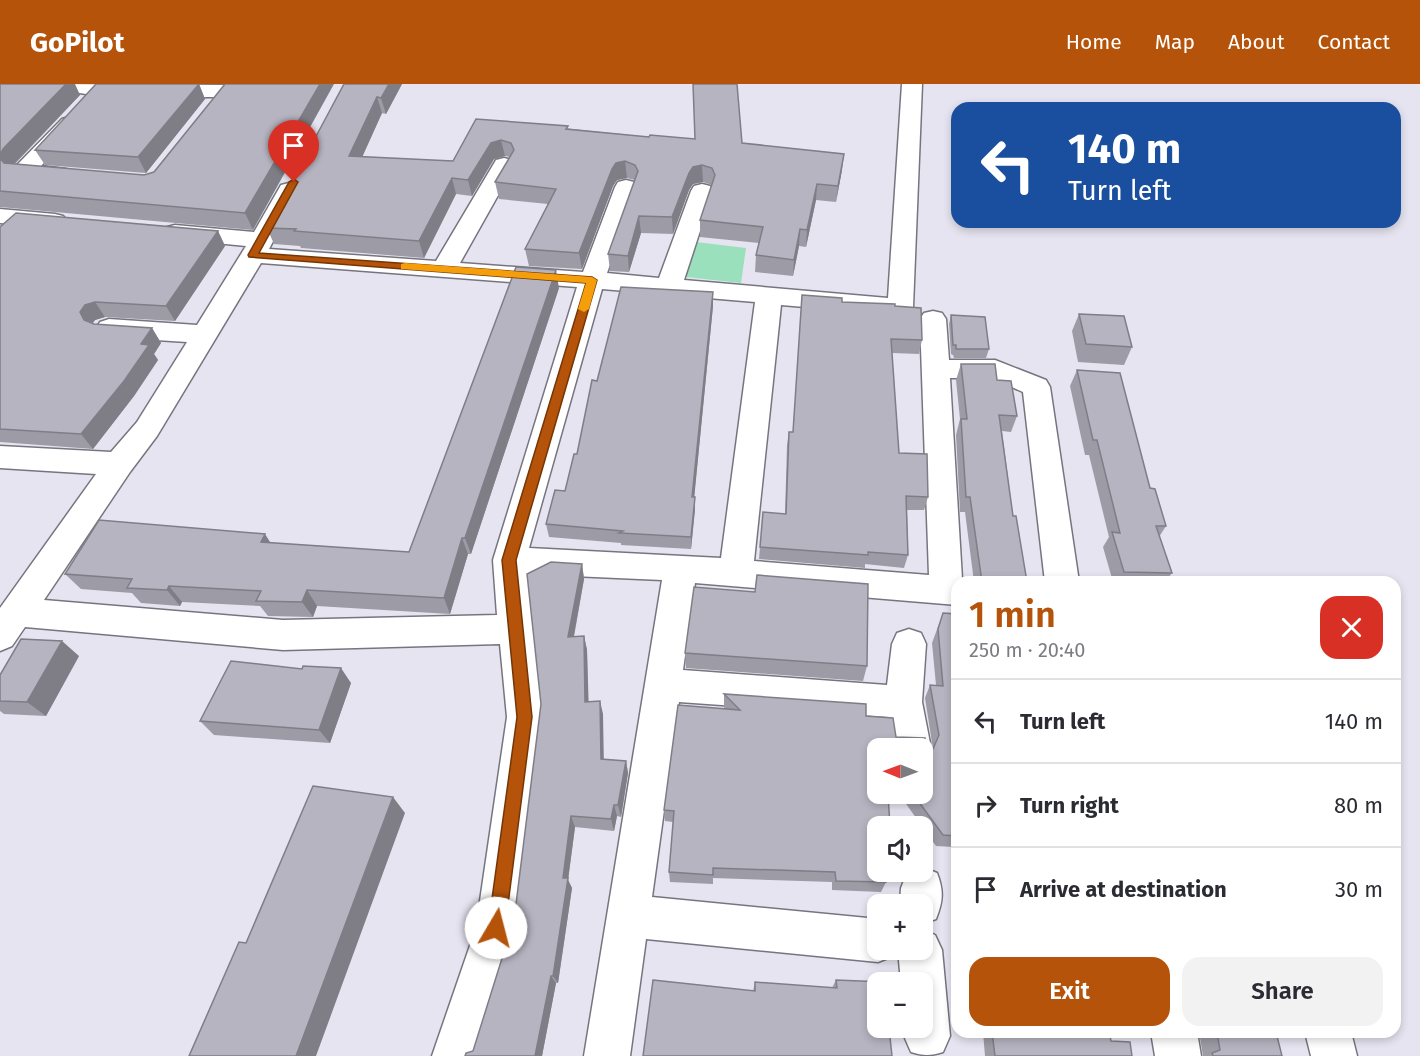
<!DOCTYPE html>
<html lang="en">
<head>
<meta charset="utf-8">
<style>
	body { margin:0; font-family:"Fira Sans",sans-serif; background:#f2f2f3; color:#2b2b33; height:100vh; display:flex; flex-direction:column; font-size:22px; white-space:nowrap }
	* { box-sizing:border-box; margin:0 }
	p { font-size:20px; color:#7c7c81 }
	.icon { flex:none; width:33px; height:33px; fill:none; stroke:currentColor; stroke-width:2; stroke-linecap:round; stroke-linejoin:round }
	.map { position:relative; flex:1; overflow:hidden }
	.sheet { position:absolute; left:951px; top:492px; width:450px; height:462px; display:flex; flex-direction:column; background:#fff; border-radius:18px; box-shadow:0 3px 9px #0003 }
	.sheet>* { flex:none }
	.banner { position:absolute; left:951px; top:18px; width:450px; height:126px; border-radius:18px; box-shadow:0 3px 9px #0003; background:#1a4fa0; color:#fff; overflow:hidden }
	.needle { width:39px; rotate:271deg }
	.tools { position:absolute; left:867px; top:654px; display:grid; gap:12px }
	.tools a { display:grid; place-items:center; width:66px; height:66px; border-radius:12px; background:#fff; box-shadow:0 3px 9px #0003; font-size:30px }
	.pin { position:absolute; display:grid; place-items:center; width:51px; height:51px; color:#fff; margin:-62px -26px; border-radius:50% 50% 50% 0; rotate:-45deg; box-shadow:0 0 6px #0007 }
	.pin .icon { rotate:45deg }
	.me { position:absolute; width:66px; margin:-33px; rotate:8deg; stroke-linejoin:round; filter:drop-shadow(0 0 4px #0008) }
	.turn { display:flex; align-items:center; gap:21px; height:126px; padding:0 18px; font-size:27px }
	.turn .icon { width:78px; height:78px; stroke-width:2.5 }
	.turn b { display:block; font-size:42px; line-height:51px }
	.round { display:grid; place-items:center; flex:none; width:63px; height:63px; border-radius:18px; background:#f2f2f3 }
	.overview { display:flex; align-items:center; justify-content:space-between; height:102px; padding:0 18px }
	h1 { font-size:36px; font-weight:600; line-height:45px; color:#b45309 }
	.primary-button { display:flex; gap:12px; margin-top:auto; padding:12px 18px }
	.primary-button a { flex:1; height:69px; border-radius:18px; background:#b45309; color:#fff; font-size:24px; font-weight:600; line-height:69px; text-align:center }
	.primary-button a+a { background:#f2f2f3; color:#2b2b33 }
	ul { padding:0; list-style:none }
	li { display:flex; align-items:center; gap:18px; height:84px; padding:0 18px; border-top:2px solid #e1e1e2 }
	li div { flex:1 }
	li b { display:block; font-size:22px }
	li em { font-style:normal }
	header { display:flex; align-items:center; gap:36px; box-sizing:border-box; height:84px; padding:0 30px; background:#b45309; color:#fff }
	header strong { font-size:28px }
	nav { display:flex; gap:33px; margin-inline-start:auto; font-size:21px }
	.map>svg:first-child { display:block }
	.green { fill:#9be0bc }
	.lines { fill:none; stroke-linecap:round; stroke-linejoin:round }
	.minor-casing { stroke:#76757f; stroke-width:3 }
	.minor { fill:#fff; fill-rule:evenodd }
	.wall { fill:#9d9ba5 }
	.shaded-wall { fill:#7f7e86 }
	.building { fill:#b6b4c0; stroke:#7f7e86; stroke-width:1.5 }
	.route { fill:#b45309; stroke:#753606; stroke-width:1.5 }
	.slow { fill:#f59e0b }
</style>
</head>
<body>
<header>
<strong>GoPilot</strong>
<nav><a>Home</a><a>Map</a><a>About</a><a>Contact</a></nav>
</header>
<div class="map">
<svg width="1420" height="972" viewBox="0 0 1420 972">
	<rect width="100%" height="100%" fill="#e6e4f0"/>
	<path class="green" d="M696,158L746,164L741,199L686,193Z"/>
	<g class="lines">
		<defs>
			<path id="minor" d="M51,0L226,1L233,3L236,7L233,11L226,13C170,12 109,18 54,4Z
				M902,0H922L913,223L909,229L900,231L781,221L754,477L929,491L920,235L924,229L933,227L942,229L946,235L949,276H995L1046,296L1050,303L1079,498H1045L1023,308L991,294H950L962,495L969,498H957V521L695,499L683,586L887,601L892,560L897,549L909,545L921,549L926,560L922,618L931,664L925,676L922,677V664H893L888,633L679,618L652,813L878,835V866H896L893,872L878,878L646,855L630,972H584L662,496L527,490L543,633L518,844L478,972H432L476,844L507,633L500,560L283,566L25,543L12,562L0,567V524L96,390L0,384V362L111,368L137,338L187,258L109,253L100,250L96,244L100,238L109,235L197,241L246,162L175,155L167,153L163,148L167,143L175,141L254,148L281,101L289,99L297,101L300,106L269,165L436,177L496,76L504,74L512,76L515,81L460,179L583,188L615,103L618,98L626,96L634,98L637,103L607,189L659,194L691,107L694,102L702,100L710,102L713,107L684,196L888,214ZM261,179L577,203L493,476L497,531L283,536L44,516L130,388L157,352ZM602,205L755,218L721,474L529,464Z
				M69,33L76,35L80,39L41,82L66,85L69,90L66,95L58,97L15,93L12,88L15,83L62,35Z
				M0,125L55,130L63,132L67,137L63,142L55,144L0,139Z
				M922,783L937,789C944,807 943,817 936,835L922,840V820H900L901,804L907,789L922,788Z
				M922,845L935,851L942,866L950,952L943,968C931,972 923,972 911,968L904,952V944H922V898H901L898,866H922Z
				M1151,948H1197L1201,972H1155Z
				M1305,948H1351L1357,972H1311Z"/>
		</defs>
		<use href="#minor" class="minor-casing"/>
		<use href="#minor" class="minor"/>
	</g>
	<path class="wall" d="M0,0L80,11L15,80L144,91L154,88L225,0L253,146L0,123Z
		M199,0L205,15L146,89L45,81L35,66Z
		M344,0H402L386,30L382,29L362,73L453,77L476,35L649,53L742,59L842,86L836,118L816,116L806,163L799,162L793,192L755,188L756,171L759,159L700,153V136L712,101L703,98L693,100L689,106L673,150L641,149L629,188L610,187L608,170L635,96L627,94L617,96L613,102L582,185L529,182L525,165L548,120L499,115L495,98L510,73L505,72L494,75L472,112L456,110L424,174L301,164L300,162L274,160L267,144Z
		M0,143L218,147L225,162L175,237L105,233L95,236L92,240L152,244L161,259L154,270L158,276L134,312L93,365L0,358Z
		M559,204L471,470H468L450,530L317,522L313,533L268,532L260,522L182,518L180,522L141,519L132,509L81,505L65,490L270,459L409,468Z
		M713,208V222L694,413L695,425L691,465L621,461V459L549,453L546,440L565,407L577,370L597,297Z
		M802,211L842,218L895,222L922,256L919,270L892,269L899,369L928,413L924,426H907L908,471L904,484L865,480V484L759,475L760,463L785,430L787,361L789,348H793Z
		M1079,230L1132,263L1124,281L1078,278L1072,247Z
		M951,231L989,265L986,274H954L953,271L951,270L949,240Z
		M961,280L997,296L1017,332L1011,348L1002,347L1013,432L1027,498H974L965,428H960L956,351L960,335L956,296Z
		M1077,286L1150,404L1166,442L1159,453L1172,489L1165,498H1113L1103,463L1109,453L1089,371H1085L1070,302Z
		M582,480L584,495L574,553L584,552L587,566L588,618L603,630V675L626,677L628,689L621,733L617,732L614,747L575,743L568,796L572,804L558,899H556L542,972H465L473,967L514,836Z
		M943,529L957,530V802L953,763L936,762L899,710H922L878,664V742L886,798L881,808L832,806V798L713,794V800L670,798L669,788L673,738L665,737L664,726L725,625L724,623V610L866,632L896,653L926,667L933,665L925,614L930,601H936L932,559Z
		M685,569L867,582L863,597L686,584Z
		M79,572L46,632L4,630L0,627V591Z
		M302,585L351,599L330,659L214,651L200,637Z
		M836,896L878,944L753,907L755,898L832,904Z
		M983,948H1109L1111,957L1132,972H985Z
		M1199,948H1276L1282,972H1202H1203Z"/>
	<path class="shaded-wall" d="M66,0H75L80,11L13,81L10,89L0,74V71L3,65Z
		M199,0L205,15L146,89L138,73Z
		M320,0H334L253,146L245,129Z
		M389,0H402L386,30L381,14Z
		M377,13L382,29L355,89L349,72Z
		M501,56L505,72L494,75L472,112L468,96L491,59Z
		M844,70L842,86L836,118L838,102Z
		M625,77L627,94L617,96L613,102L582,185L579,169L612,85L616,79Z
		M702,81L703,98L693,100L689,106L673,150L672,133L689,89L693,83Z
		M452,94L456,110L424,174L419,157Z
		M817,100L816,116L806,163L807,146Z
		M639,132L641,149L629,188L628,172Z
		M800,145L799,162L793,192L794,176Z
		M218,147L225,162L175,237L166,222Z
		M556,186L559,204L471,470L465,454Z
		M713,208V222L693,426L692,413Z
		M95,218L105,233L95,236L90,243L84,236L80,228L85,221Z
		M152,244L161,259L154,270L158,276L134,312L93,365L81,350Z
		M695,413V425L691,465V453Z
		M265,450L275,466L261,458Z
		M462,454L468,470L450,530L444,514Z
		M582,480L584,495L571,567L568,553Z
		M169,502L182,518L180,522L167,506Z
		M307,506L317,522L313,533L302,518Z
		M584,552L587,566L589,631L585,618Z
		M62,557L79,572L46,632L27,618Z
		M341,584L351,599L330,659L319,646Z
		M600,617L603,630L604,687L601,675Z
		M626,677L628,689L621,733L618,721Z
		M393,713L405,729L316,972H296Z
		M614,721L617,732L614,747L611,735Z
		M571,732L575,743L568,796L572,804L558,899L553,892L563,794Z
		M551,892L556,899L542,972H535Z"/>
	<path class="building" d="M0,0H66L3,65L0,71Z
		M96,0H199L138,73L35,66Z
		M225,0H320L245,129L0,107V74L4,79L144,91L154,88Z
		M344,0H389L381,14L377,13L349,72L453,77L476,35L568,42L566,45L649,53L650,51L695,55L693,0H737L742,59L844,70L838,102L817,100L807,146L800,145L794,176L756,171L763,143L700,136L715,91L712,84L702,81L693,83L689,89L672,133L639,132L628,172L608,170L638,87L635,81L625,77L616,79L612,85L579,169L525,165L556,105L495,98L514,66L511,59L501,56L491,59L468,96L452,94L419,157L294,147L296,145L267,144Z
		M16,129L218,147L166,222L95,218L85,221L80,228L84,236L94,240L152,244L141,260L149,261L124,297L81,350L0,345V143Z
		M516,183L556,186L465,454H462L444,514L307,506L302,518L256,517L261,507L169,502L167,506L127,504L132,495L65,490L99,436L265,450L261,458L409,468Z
		M621,203L713,208L692,413H695L691,453L619,449L623,447L546,440L555,406L565,407L574,370H577L592,296L597,297Z
		M802,211L842,214V218L895,220V222L921,224L922,256L891,255L899,369L927,370L928,413L906,412L908,471L868,468V471L760,463L763,428L786,430L789,348H793Z
		M1079,230L1124,232L1132,263L1086,260Z
		M951,231L985,233L989,265H956V261H953Z
		M961,280H995L997,296L1011,297L1017,332L999,331L1013,432H1016L1027,498H982L970,413H966L961,335H967Z
		M1077,286L1120,289L1150,404L1155,405L1166,442H1156L1172,489L1124,488L1112,448L1120,449L1097,356H1093Z
		M551,478L582,480L568,553L584,552L585,618L600,617L601,675L626,677L618,721H614L611,735L571,732L563,794H568L553,892H551L535,972H465L466,969L473,967L514,836L541,620L527,490Z
		M757,491L868,500L867,582L685,569L694,503L755,508Z
		M943,529L957,530V752L943,751L913,710H922V664H878V710H888L890,742H878V788H885L886,798L836,797L835,788L713,784V791L669,788L674,727L664,726L678,621L740,626L724,610L866,620V632L893,634L896,653L925,654L926,667L933,665L939,651L930,601L943,602L938,545Z
		M21,555L62,557L27,618L0,617V591Z
		M231,577L302,585L303,582L341,584L319,646L200,637Z
		M313,702L393,713L296,972H189L239,858L246,859Z
		M653,896L755,907V898L837,904L836,896L886,898H878V944H889L892,972H643Z
		M992,948H1109L1111,957L1130,958L1132,972H995Z
		M1217,948H1276L1282,972H1213L1212,969L1220,966Z"/>
	<path class="route" d="M294,95L298,98L259,169L592,193L597,196L516,476L532,633L505,844L503,850L496,853L490,850L488,844L517,633L502,476L586,199L249,173L248,171L289,98Z"/>
	<path class="slow" d="M405,179L592,193L597,196L589,225L584,228L578,225L586,199L401,185V180Z"/>
</svg>
<div class="tools">
<a><svg class="needle" viewBox="-14 -14 28 28"><path d="M0-13l5 13h-10z" fill="#e53935"/><path d="M0 13l5-13h-10z" fill="#7c7c81"/></svg></a>
<a><svg class="icon" aria-label="sound" viewBox="0 0 24 24"><path d="M4 9h4l5-4v14l-5-4H4zM17 9q2 3 0 6"/></svg></a>
<a>+</a>
<a>−</a>
</div>
<div class="pin" style="left:294px;top:98px;background:#d93025"><svg class="icon" aria-label="arrive" viewBox="0 0 24 24"><path d="M6 21V4h12l-3 4 3 4H6"/></svg></div>
<svg class="me" style="left:496px;top:844px" viewBox="-20 -20 40 40"><circle r="19" fill="#fff"/><path d="M0-13L10 11 0 6-10 11z" fill="#b45309"/></svg>
<div class="banner">
<div class="turn"><svg class="icon" aria-label="left" viewBox="0 0 24 24"><path d="M17 20v-9H6M10 6l-5 5 5 5"/></svg><div><b>140 m</b>Turn left</div></div>
</div>
<section class="sheet">
<div class="overview"><div><h1>1 min</h1><p>250 m · 20:40</p></div><a class="round" style="background:#d93025;color:#fff"><svg class="icon" aria-label="close" viewBox="0 0 24 24"><path d="M6 6l12 12M18 6L6 18"/></svg></a></div>
<ul>
<li><svg class="icon" aria-label="left" viewBox="0 0 24 24"><path d="M17 20v-9H6M10 6l-5 5 5 5"/></svg><div><b>Turn left</b></div><em>140 m</em></li>
<li><svg class="icon" aria-label="right" viewBox="0 0 24 24"><path d="M7 20v-9h11M14 6l5 5-5 5"/></svg><div><b>Turn right</b></div><em>80 m</em></li>
<li><svg class="icon" aria-label="arrive" viewBox="0 0 24 24"><path d="M6 21V4h12l-3 4 3 4H6"/></svg><div><b>Arrive at destination</b></div><em>30 m</em></li>
</ul>
<div class="primary-button"><a>Exit</a><a>Share</a></div>
</section>
</div>
</body>
</html>
